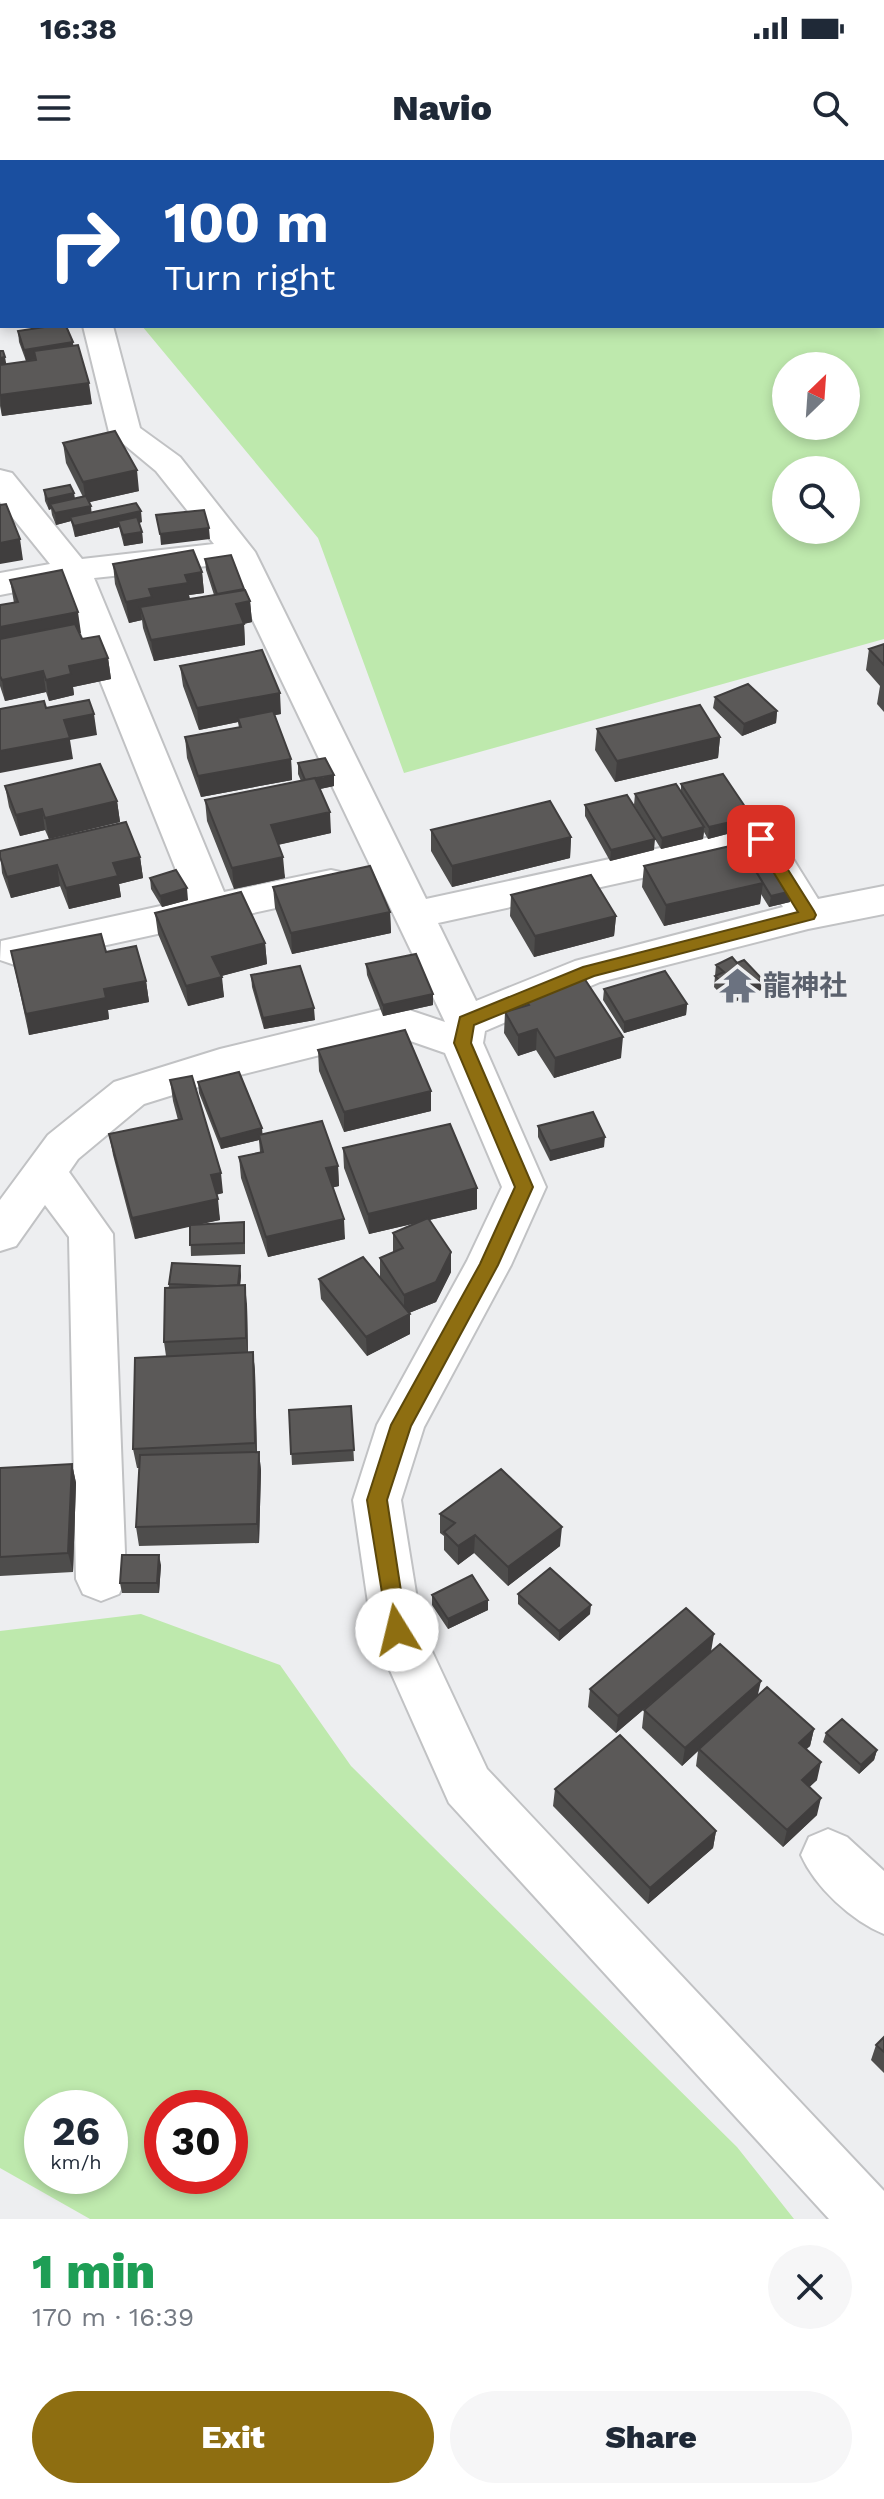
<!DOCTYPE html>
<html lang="en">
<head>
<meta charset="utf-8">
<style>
	body { margin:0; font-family:"Work Sans","Noto Sans JP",sans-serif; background:#f6f6f7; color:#1f2937; height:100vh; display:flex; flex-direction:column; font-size:30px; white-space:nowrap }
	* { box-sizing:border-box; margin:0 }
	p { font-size:26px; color:#747a83 }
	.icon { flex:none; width:44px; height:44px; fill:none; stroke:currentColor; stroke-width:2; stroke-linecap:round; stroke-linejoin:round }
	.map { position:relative; height:2059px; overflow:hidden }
	.side { display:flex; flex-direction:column; background:#fff; flex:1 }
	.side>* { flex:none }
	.top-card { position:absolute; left:0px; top:0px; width:884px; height:168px; box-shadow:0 4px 12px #0003; background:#1a4fa0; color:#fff; overflow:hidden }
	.needle { width:52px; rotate:25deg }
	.tools { position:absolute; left:772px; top:192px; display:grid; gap:16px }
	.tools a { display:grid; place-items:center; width:88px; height:88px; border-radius:50%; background:#fff; box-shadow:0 4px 12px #0003; font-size:40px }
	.speed { position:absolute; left:24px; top:1930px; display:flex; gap:16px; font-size:40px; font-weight:700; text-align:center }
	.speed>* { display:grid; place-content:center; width:104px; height:104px; border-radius:50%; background:#fff; box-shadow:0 4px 12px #0003; line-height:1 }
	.speed small { font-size:20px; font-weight:400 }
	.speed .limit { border:12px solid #d22; background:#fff; color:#111 }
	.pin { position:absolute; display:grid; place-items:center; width:68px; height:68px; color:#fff; margin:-34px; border-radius:16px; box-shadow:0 4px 12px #0006 }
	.me { position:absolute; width:88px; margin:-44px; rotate:351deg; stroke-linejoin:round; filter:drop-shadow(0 0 6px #0008) }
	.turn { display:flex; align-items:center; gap:28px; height:168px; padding:0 32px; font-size:36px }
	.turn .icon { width:104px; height:104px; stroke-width:2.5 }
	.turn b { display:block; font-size:56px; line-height:68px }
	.round { display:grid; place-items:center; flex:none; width:84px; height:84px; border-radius:42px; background:#f6f6f7 }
	.summary { display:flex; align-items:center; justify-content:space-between; height:136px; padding:0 32px }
	h1 { font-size:48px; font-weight:800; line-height:60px; color:#1e9e55 }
	.action { display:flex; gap:16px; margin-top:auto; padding:16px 32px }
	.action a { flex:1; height:92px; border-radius:48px; background:#8e6e11; color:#fff; font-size:32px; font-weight:800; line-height:92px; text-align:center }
	.action a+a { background:#f6f6f7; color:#1f2937 }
	.status { display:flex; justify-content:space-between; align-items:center; height:56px; padding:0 40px; background:#fff; direction:ltr }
	.status svg { height:22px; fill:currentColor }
	header { display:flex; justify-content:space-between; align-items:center; height:104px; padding:0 32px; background:#fff; font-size:36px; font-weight:800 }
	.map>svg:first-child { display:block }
	.green { fill:#bee9ad; fill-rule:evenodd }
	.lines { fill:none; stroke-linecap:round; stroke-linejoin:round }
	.minor-casing { stroke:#c1c2c4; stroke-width:4 }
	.minor { fill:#fff; fill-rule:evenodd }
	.wall { fill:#4e4d4c }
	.shaded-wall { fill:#403e3e }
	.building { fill:#5b5958; stroke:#403e3e; stroke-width:2 }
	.route { fill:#8e6e11; stroke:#5c480b; stroke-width:2 }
	.labels { text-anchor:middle; stroke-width:8; stroke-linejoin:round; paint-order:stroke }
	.worship-label { font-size:28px; font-weight:bold; fill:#5b616d; stroke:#edeef0; text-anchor:start }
</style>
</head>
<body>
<div class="status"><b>16:38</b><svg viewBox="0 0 49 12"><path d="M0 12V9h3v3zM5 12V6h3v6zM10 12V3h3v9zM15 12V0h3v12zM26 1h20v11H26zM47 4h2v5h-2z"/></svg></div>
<header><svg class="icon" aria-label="menu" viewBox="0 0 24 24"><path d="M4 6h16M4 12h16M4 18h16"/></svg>Navio<svg class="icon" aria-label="search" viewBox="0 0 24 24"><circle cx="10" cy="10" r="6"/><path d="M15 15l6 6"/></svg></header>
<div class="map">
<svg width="884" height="2059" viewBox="0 0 884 2059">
	<rect width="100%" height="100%" fill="#edeef0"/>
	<path class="green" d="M34,0H884V479L404,613L318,378L142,166H882V2ZM786,206H846V266H786ZM786,310H846V370H786Z
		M141,1454L280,1505L351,1606L737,1987L794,2059H90L0,2008V1471ZM42,1948H110V2016H42ZM162,1948H230V2016H162Z"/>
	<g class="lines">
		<defs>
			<path id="minor" d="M49,0H77V2H49Z
				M283,0H313L314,2H284Z
				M0,139H2L0,158Z
				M83,166H113L140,268L180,297L255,392L426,739L761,666L775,670L818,739L884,726V754L808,769L600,822L485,871L483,883L546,1027L511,1105L424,1267L401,1340L422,1470L487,1609L884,2031V2059H829L449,1643L372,1470L353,1340L377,1265L467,1101L502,1027L445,893L396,876L224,919L144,944L78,999L69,1012L113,1074L126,1419L119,1434L101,1441L83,1434L76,1419L69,1077L45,1045L16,1086L0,1091V1040L48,975L114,922L220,889L397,846L445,862L226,404L94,418L224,732L331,710L345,713L351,723L345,733L331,736L15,805L0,800L1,781L188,740L61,423L0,435V413L50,404L0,342V310L12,313L82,399L214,384L156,311L109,272ZM751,694L783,747L575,801L476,841L438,763Z
				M828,1669L847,1677L884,1711V1774C852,1761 815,1727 801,1695L809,1677Z"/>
		</defs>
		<use href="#minor" class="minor-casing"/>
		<use href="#minor" class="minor"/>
	</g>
	<path class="wall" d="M18,171L73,186L92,244L2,256L0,246V191L6,204L35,200L26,201L19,182Z
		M63,283L139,331L89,342L91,353L142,362L139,363L142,372L143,383L124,386L119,367L75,377L71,361L56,365L52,355L51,349L49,350L45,341L44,330L75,339L83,337L66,303Z
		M205,399L244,430L250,441L252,462L244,464L245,485L154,501L143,468L142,460L129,463L115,424L113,404L202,412L204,433L189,435L190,439L214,435L206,410Z
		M10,420L81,473H79L82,479L108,498L111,519L73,527L74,535L49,541L46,532L5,541L0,526V445L14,443Z
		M884,484V552L877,544L880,526L866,510L869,489Z
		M180,506L281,554L274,555L291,599L292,620L201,637L187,598L185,577L239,568L238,562L199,570L183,526Z
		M715,537L777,551L776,563L742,576L713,548Z
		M597,569L720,577L718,598L615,622L595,590Z
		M298,603L334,626L320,629L331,673L278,685L285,718L234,729L207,661L205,640L301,621L298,614Z
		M681,624L752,657L750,668L708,679L704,672L703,679L661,689L634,645L635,634L681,630Z
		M5,626L117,641L120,662L49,679L45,670L20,676L9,647Z
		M585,645L654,690L610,701L585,656Z
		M431,670L571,677L570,698L452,727L431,691Z
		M0,691L140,697L143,718L119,724L121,737L69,749L60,726L11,738L2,713Z
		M746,695L792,731L790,742L769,747L761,734L760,744L664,766L642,727L644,706Z
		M150,718L188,740L162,747L151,729Z
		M273,727L390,752L391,773L292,794L275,748Z
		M511,735L616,756L614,776L534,797L510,756Z
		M155,753L265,783L267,804L221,816L224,837L188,846L158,774Z
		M11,791L106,792L146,821L149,842L108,850L109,859L29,875Z
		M737,803L761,830L730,844L714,827L716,805Z
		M366,804L433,834V845L383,856L367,815Z
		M251,815L315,860L264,869L252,827Z
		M604,829L687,844L686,855L624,873L603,840Z
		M521,833L621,898L554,918L536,890L518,896L504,873L505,852L521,847Z
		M318,890L431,951L344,972L319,911Z
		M170,920L223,1033L216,1035L220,1060L199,1064L245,1073V1094L191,1096L190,1066L135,1079L113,995L109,974L178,960L173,941Z
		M198,922L262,975L338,1006L339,1026L333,1027L345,1079L268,1097L241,1018L239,997L260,992L259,980L221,989L199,933Z
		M538,966L604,987L550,1001L538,977Z
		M343,988L477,1049L429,1060L451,1112L436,1142L409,1153L410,1174L367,1196L321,1139L319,1119L380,1118V1098L393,1092V1073L420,1062L369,1074L344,1008Z
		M240,1106L241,1116L240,1125L247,1145L248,1192H253L255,1212L257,1292H259L261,1311L259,1383L139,1386L136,1367L139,1308H137L133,1289L166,1196L164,1182L169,1124Z
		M351,1246L354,1301L292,1305L289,1250Z
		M72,1304L76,1323L73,1412L0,1416V1308Z
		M440,1354L560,1386L508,1426L474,1393L458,1405L444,1390V1376L440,1373Z
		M161,1405L159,1433H122L120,1423Z
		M518,1434L590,1454L559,1481L518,1444Z
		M432,1435L488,1440V1450L448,1469L432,1445Z
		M711,1492L758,1536L814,1569L810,1586L806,1589L817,1620L809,1627L817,1655L783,1687L696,1606L698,1591L682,1606L642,1568L644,1550L696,1505L616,1573L588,1547L590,1529Z
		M826,1573L877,1590L874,1600L859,1614L823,1582Z
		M555,1629L716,1671L713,1688L648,1744L553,1646Z
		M884,1877V1913L871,1900L876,1885Z"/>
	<path class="shaded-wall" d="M73,182L74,193L34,191L35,199L26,201L24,190Z
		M5,197L7,208L0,209V198Z
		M89,223L92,244L2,256L0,235Z
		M137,310L139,331L86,343L83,322Z
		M74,333L76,344H50L51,349L49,350L47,339Z
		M91,346L92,357H70L71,361L56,365L55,353Z
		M141,351L142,362L120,367L118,361L119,367L75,377L74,366Z
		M209,368L210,379L161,385L160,374Z
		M142,372L143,383L124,386L123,375Z
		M20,379L23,400L0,404V383Z
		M202,412L204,433L189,435L190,444L140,447L142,460L129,463L126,442L149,429L185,415Z
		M250,441L252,462L238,465L236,444Z
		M78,452L81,473L0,489V467Z
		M244,464L245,485L154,501L151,480Z
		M108,498L111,519L73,527L74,535L49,541L46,520L69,506Z
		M43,511L46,532L5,541L2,520Z
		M280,533L281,554L239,562L238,558V562L199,570L197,548Z
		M777,551L776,563L742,576L744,564Z
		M94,554L97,575L70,580L73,599L0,613V591L64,560Z
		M720,577L718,598L615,622L617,601Z
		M291,599L292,620L201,637L198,616Z
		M334,615V626L306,632L305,621Z
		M117,641L120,662L49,679L45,658Z
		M42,649L45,670L20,676L16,655Z
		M330,652L331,673L272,686L271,665Z
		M752,657L750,668L708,679L709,667Z
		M704,667L703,679L661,689L662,678Z
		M571,677L570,698L452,727V706Z
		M655,679L654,690L610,701L611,690Z
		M140,697L143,718L119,724L121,737L69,749L66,728L113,703Z
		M283,697L285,718L234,729L232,708Z
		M57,705L60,726L11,738L7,717Z
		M763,723L760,744L664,766L666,745Z
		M187,728L188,740L162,747L160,736Z
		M792,731L790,742L769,747L771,736Z
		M390,752L391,773L292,794L291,773Z
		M616,756L614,776L534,797L535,776Z
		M265,783L267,804L214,818L212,797Z
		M222,817L224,837L188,846L186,826Z
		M762,819L761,830L730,844L732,833Z
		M146,821L149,842L108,850L109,859L29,875L26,854L104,829Z
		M433,834V845L383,856V845Z
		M687,844L686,855L624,873V862Z
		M314,848L315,860L264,869L263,858Z
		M537,869L536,890L518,896V875Z
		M623,877L621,898L554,918L555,898Z
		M431,931V951L344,972V952Z
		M262,968L263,979L259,975V980L221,989L220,979Z
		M605,977L604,987L550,1001V991Z
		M338,1006L339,1026L327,1029L326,1008Z
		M221,1013L223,1033L213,1035L211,1015Z
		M477,1028V1049L369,1074L368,1054Z
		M218,1039L220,1060L135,1079L132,1058Z
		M344,1059L345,1079L268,1097L266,1077Z
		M451,1092V1112L436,1142L404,1155V1135Z
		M240,1106L241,1116L239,1137L237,1127Z
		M245,1125L247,1145L248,1198L246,1178Z
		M410,1154V1174L367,1196L366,1177Z
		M253,1192L255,1212L257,1302L255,1283Z
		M259,1292L261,1311L259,1383L257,1364Z
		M72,1304L76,1323L73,1412L68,1393Z
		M562,1367L560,1386L508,1426V1407Z
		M475,1375L474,1393L458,1405V1386Z
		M159,1395L161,1405L159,1433L157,1423Z
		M488,1440V1450L448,1469V1459Z
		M591,1445L590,1454L559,1481V1471Z
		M714,1474L711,1492L616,1573L618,1556Z
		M761,1521L757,1539L699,1589L698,1591L682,1606L685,1588Z
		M814,1569L810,1586L794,1601L799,1583Z
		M877,1590L874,1600L859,1614L861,1605Z
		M821,1602L817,1620L798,1638L802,1620Z
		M821,1638L817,1655L783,1687L787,1670Z
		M716,1671L713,1688L648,1744L650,1728Z"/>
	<path class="building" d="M51,166H66L73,182L24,190L18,171Z
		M78,185L89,223L0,235V205L36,200L34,191Z
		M0,191H3L5,197L0,198Z
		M115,271L137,310L83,322L63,283Z
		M70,325L74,333L47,339L44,330Z
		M86,336L91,346L55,353L50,344Z
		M136,343L141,351L74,366L70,357Z
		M6,344L20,379L0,383V345Z
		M204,350L209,368L160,374L156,355Z
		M137,357L142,372L123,375L118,361Z
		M193,390L202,412L185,415L188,423L149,429L152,437L126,442L113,404Z
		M231,395L244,429L217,434L205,399Z
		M62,410L78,452L0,467V445L18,442L10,420Z
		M245,430L250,441L236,444L244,464L151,480L140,447Z
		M75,464L82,479L99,476L108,498L69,506L71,514L46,520L43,511L2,520L0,516V479Z
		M884,484V505L869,489Z
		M262,490L280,533L197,548L180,506Z
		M748,524L777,551L744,564L715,537Z
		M89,540L94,554L64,560L70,578L0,591V549L44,541L46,548Z
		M700,545L720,577L617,601L597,569Z
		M273,551L291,599L198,616L185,577L241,567L238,558Z
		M325,598L334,615L305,620L298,603Z
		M100,604L117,641L45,658L42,649L16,655L5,626Z
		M723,614L752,657L709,667L681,624Z
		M315,618L330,652L271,665L283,697L232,708L205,640Z
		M676,624L704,667L662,678L635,634Z
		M627,635L655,679L611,690L585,645Z
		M550,641L571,677L452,706L431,670Z
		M126,662L140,697L113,703L118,716L66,728L57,705L7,717L0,697V691Z
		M739,684L763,723L666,745L644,706Z
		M766,690L792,731L771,736L746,695Z
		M370,706L390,752L291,773L273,727Z
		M176,710L187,728L160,736L150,718Z
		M591,715L616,756L535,776L511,735Z
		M241,732L265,783L212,797L222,817L186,826L155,753Z
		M101,774L106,792L136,786L146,821L104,829L106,838L26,854L11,791Z
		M416,794L433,834L383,845L366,804Z
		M732,797L737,803L744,800L762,819L732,833L715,816L724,812L716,805Z
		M300,806L314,848L263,858L251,815Z
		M665,811L687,844L624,862L604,829Z
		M582,815L623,877L555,898L537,869L518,875L505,852L529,845L521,833Z
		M405,870L431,931L344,952L318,890Z
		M239,912L262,968L220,979L198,922Z
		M192,916L221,1013L211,1015L218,1039L132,1058L109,974L182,959L170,920Z
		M593,952L605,977L550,991L538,966Z
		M322,961L338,1006L326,1008L344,1059L266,1077L239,997L263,992L259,975Z
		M450,964L477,1028L368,1054L343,988Z
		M428,1058L451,1092L436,1122L404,1135L380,1098L403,1088L393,1073Z
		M244,1062V1083L190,1085V1065Z
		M363,1097L410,1154L366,1177L319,1119Z
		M172,1103L240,1106L238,1125L217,1126L169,1124Z
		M245,1125L246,1178L164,1182L165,1128Z
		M253,1192L255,1283L133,1289L135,1198Z
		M351,1246L354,1290L291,1294L289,1250Z
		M259,1292L257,1364L136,1367L140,1295Z
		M72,1304L68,1393L0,1397V1308Z
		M501,1309L562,1367L508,1407L475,1375L458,1386L444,1372L455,1363L440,1354Z
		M122,1395H159L157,1423H120Z
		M550,1408L591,1445L559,1471L518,1434Z
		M472,1415L488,1440L448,1459L432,1435Z
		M686,1448L714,1474L618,1556L590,1529Z
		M720,1484L761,1521L685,1588L644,1550Z
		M767,1527L814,1569L799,1583L821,1602L802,1620L821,1638L787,1670L699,1589Z
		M842,1559L877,1590L861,1605L826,1573Z
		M620,1575L716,1671L650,1728L555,1629Z
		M884,1877V1892L876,1885Z"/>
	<path class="route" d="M761,674L766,675L814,751L816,755L814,759L594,816L474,865L471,883L533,1027L498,1105L411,1266L387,1340L407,1470L404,1476L397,1479L389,1476L367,1340L391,1265L480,1104L515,1027L454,883L460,857L583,807L798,752L753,679Z"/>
	<defs>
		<symbol id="temple-bare" viewBox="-9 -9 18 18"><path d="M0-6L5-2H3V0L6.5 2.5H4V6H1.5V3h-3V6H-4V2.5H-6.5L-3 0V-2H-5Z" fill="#6b7280" stroke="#edeef0" stroke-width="2.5" paint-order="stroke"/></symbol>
	</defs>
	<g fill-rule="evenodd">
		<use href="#temple-bare" x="712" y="800" width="51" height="51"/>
	</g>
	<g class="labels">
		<g class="worship-label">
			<text x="763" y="835">龍神社</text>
		</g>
	</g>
</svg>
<div class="tools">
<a><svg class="needle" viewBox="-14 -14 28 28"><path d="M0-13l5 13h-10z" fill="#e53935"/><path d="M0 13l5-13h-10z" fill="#747a83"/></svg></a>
<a><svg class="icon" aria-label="search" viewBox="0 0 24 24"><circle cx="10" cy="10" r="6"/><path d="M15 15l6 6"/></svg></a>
</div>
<div class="speed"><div>26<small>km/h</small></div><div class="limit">30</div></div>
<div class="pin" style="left:761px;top:679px;background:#d93025"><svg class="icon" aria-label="arrive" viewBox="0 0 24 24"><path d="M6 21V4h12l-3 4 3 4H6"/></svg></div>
<svg class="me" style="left:397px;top:1470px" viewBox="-20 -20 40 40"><circle r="19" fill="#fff"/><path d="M0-13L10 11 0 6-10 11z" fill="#8e6e11"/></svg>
<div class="top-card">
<div class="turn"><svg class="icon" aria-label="right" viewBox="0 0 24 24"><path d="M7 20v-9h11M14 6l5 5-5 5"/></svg><div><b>100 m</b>Turn right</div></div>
</div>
</div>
<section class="side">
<div class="summary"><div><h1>1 min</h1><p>170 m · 16:39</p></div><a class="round"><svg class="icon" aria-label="close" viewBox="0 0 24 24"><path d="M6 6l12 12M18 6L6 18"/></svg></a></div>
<div class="action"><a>Exit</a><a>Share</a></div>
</section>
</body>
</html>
